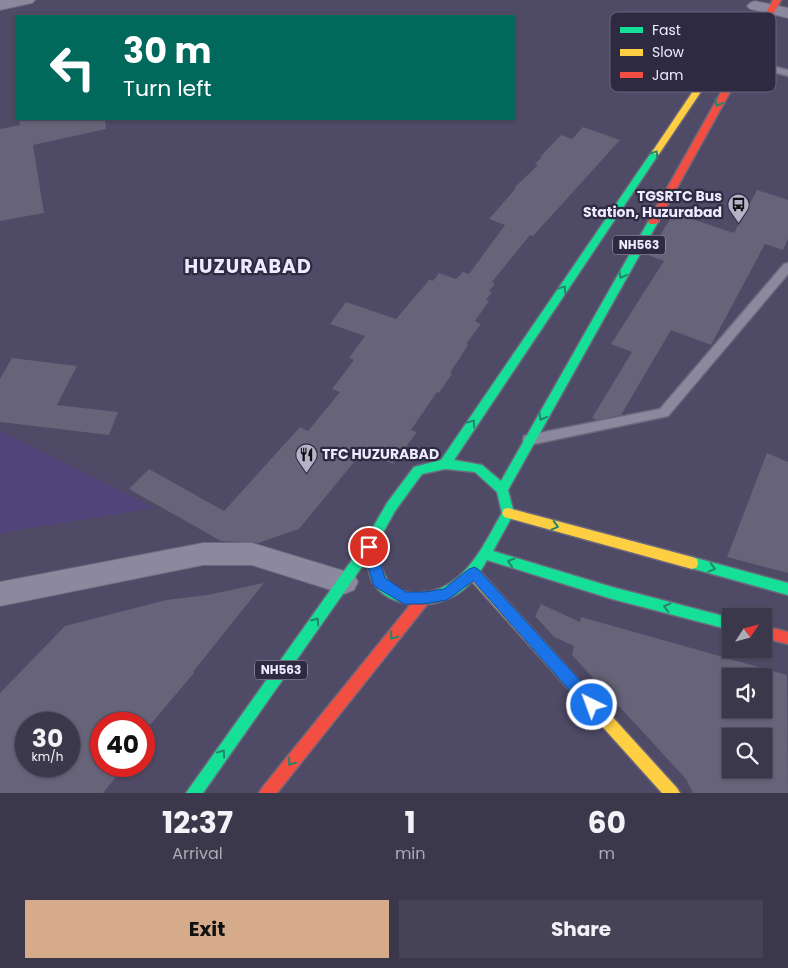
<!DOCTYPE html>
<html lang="en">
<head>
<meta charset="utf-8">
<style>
	body { margin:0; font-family:Poppins,sans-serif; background:#464356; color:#f1f3f6; height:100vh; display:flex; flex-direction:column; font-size:19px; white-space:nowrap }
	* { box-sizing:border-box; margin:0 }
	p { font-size:16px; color:#acacb5 }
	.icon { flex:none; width:28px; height:28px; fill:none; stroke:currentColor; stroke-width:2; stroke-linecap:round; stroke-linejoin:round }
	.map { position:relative; height:793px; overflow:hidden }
	.details { display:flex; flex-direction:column; background:#3b384c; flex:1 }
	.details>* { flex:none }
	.top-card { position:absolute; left:15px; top:15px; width:500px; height:105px; border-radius:0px; box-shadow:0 1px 4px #0004,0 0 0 1px #545264; background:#00695c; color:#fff; overflow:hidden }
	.needle { width:32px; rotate:54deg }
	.buttons { position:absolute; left:722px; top:608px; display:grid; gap:10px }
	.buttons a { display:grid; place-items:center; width:50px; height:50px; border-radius:0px; background:#3b384c; box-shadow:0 1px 4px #0004,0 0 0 1px #545264; font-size:25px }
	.speed { position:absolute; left:15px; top:712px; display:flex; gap:10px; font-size:25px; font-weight:700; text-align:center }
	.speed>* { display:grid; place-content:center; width:65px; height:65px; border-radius:50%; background:#3b384c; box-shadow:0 1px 4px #0004,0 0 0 1px #545264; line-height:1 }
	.speed small { font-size:12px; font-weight:400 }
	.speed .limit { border:8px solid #d22; background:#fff; color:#111 }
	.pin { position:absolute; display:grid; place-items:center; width:42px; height:42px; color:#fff; margin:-21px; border:2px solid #fff; border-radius:50%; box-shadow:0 1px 5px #0007 }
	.me { position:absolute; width:55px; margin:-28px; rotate:318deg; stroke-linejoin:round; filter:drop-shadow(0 0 4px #0008) }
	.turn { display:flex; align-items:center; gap:18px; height:105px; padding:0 25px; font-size:22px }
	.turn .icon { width:65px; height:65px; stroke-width:2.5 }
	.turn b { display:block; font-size:35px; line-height:42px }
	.eta { display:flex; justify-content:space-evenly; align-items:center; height:85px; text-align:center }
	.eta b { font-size:30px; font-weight:700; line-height:35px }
	.button { display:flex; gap:10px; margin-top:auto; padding:10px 25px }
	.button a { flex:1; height:58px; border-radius:0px; background:#d6ab8b; color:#111; font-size:20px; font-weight:700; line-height:58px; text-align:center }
	.button a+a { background:#464356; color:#f1f3f6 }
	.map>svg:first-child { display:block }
	.built { fill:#51447b }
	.building { fill:#676379; fill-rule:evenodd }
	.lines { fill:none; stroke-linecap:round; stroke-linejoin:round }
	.lane-casing { stroke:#6b677c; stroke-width:3 }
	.street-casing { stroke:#6b677c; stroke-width:2 }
	.fast-casing { stroke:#6b677c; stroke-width:3 }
	.slow-casing { stroke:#6b677c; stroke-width:3 }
	.jam-casing { stroke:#6b677c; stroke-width:3 }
	.lane { fill:#8c889e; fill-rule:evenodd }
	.street { fill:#8c889e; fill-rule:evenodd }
	.fast { fill:#16e098; fill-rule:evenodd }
	.slow { fill:#ffcf43; fill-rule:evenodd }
	.jam { fill:#f24e42; fill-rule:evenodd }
	.oneway { stroke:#22856c }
	.route { fill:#1a73e8; stroke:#114b97 }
	.labels { text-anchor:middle; stroke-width:4.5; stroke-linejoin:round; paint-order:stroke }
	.shield { fill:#2e2a41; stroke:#b4b1c5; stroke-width:1 }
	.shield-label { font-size:12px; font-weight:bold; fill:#edebfe }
	.poi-label { font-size:14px; font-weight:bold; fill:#edebfe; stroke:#2e2a41; text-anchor:end }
	.district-label { font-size:19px; font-weight:bold; letter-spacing:1px; fill:#edebfe; stroke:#2e2a41 }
	.key { fill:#2e2a41; stroke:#67647a; stroke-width:1 }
	.key-label { font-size:14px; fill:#edebfe }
</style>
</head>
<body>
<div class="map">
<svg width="788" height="793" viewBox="0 0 788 793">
	<rect width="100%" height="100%" fill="#4f4a65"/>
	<path class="built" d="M0,430L153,508L0,533Z"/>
	<path class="building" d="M18,119H105L106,129L33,145L44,213L0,221V129L20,125Z
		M583,127L620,140L533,236L530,235L492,282L495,284L489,291L492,292L486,300L489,301L475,321L481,324L466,344L468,345L450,373L452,374L439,393L437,392L411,430L417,432L393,464L364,450L299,529L258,543L221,541L129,489L149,469L224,511L300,427L308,431L340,392L332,389L354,360L349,358L365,336L330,324L346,302L396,319L430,279L433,281L439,273L456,279L463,272L469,274L505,225L489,219L516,188H514L538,165L535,164L542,157H540L561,135L572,139Z
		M757,190L788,200V239L783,250L765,244L711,345L671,330L621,415L597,420L592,418L632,352L611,344L664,261L648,255L674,213L734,233Z
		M12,358L77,366L57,405L118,412L109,435L0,422V379Z
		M767,453L788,462V573L727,557Z
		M264,583L193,672L194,673L144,732V724H101V766H125L103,793H0V693L65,626L166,600L207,595ZM26,724H69V766H26Z
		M541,604L580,622L581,617L787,675L788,793H693L686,779L572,655L574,646L554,637L535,616ZM731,676H764V709H731ZM731,736H764V769H731Z"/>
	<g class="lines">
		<defs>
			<path id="lane" d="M742,58L788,70V76L739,63V59Z
				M788,263V274L668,416L529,445L524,444L523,440L524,436L529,435L660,409L784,264Z"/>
			<path id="street" d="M0,0H35L32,3L0,10Z
				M755,1L788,8V18L750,9L747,6L750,3Z
				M203,543H252L354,574L358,582L354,590L344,594L252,565H203L0,606V582Z"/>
			<path id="fast" d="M656,149L660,152L454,460L482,465L501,481L648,222L650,220H656L658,222L508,490L514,513L493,551L612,587L731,618V630L612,599L487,560C481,571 473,582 463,590C438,609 396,611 375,586C370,580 369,568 366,561L203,793H186L364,543L387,503L414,467L441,460L653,150ZM445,469L475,472L497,492L502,513C481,549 462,595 413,593C385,591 382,570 375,547L395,511L422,474Z
				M692,557L788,583V595L687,567L686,563L687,559Z"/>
			<path id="slow" d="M745,14L752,16L659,154H653L652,152Z
				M508,508L692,557L697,559L698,563L697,567L692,569L508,518L504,517L502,513L504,509Z
				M473,567L478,569L677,788L680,793H662L468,577L466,573L468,569Z"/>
			<path id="jam" d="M773,0H781L658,222L656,224H650L648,222Z
				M424,592L429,594L431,598L429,602L277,793H259L262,788L419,594Z
				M764,626L788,632V644L764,638Z"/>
		</defs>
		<use href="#lane" class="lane-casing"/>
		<use href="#street" class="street-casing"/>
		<use href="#fast" class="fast-casing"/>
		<use href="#slow" class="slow-casing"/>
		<use href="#jam" class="jam-casing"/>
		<use href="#lane" class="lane"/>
		<use href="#street" class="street"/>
		<use href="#fast" class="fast"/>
		<use href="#slow" class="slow"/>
		<use href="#jam" class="jam"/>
	</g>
	<defs><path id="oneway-chevron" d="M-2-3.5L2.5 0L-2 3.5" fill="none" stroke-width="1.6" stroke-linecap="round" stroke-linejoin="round" transform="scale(1.25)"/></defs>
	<g class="oneway">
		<use href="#oneway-chevron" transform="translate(718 103) rotate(119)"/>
		<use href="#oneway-chevron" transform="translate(655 154) rotate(-56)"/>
		<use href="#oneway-chevron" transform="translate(622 275) rotate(119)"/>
		<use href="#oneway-chevron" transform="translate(563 289) rotate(-56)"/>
		<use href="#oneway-chevron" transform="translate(542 417) rotate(119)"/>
		<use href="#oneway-chevron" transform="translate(472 423) rotate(-56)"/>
		<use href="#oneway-chevron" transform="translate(555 526) rotate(15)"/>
		<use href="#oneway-chevron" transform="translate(511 562) rotate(-163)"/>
		<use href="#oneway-chevron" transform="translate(712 568) rotate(15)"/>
		<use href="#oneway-chevron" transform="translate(667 607) rotate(-166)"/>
		<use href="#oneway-chevron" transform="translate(316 621) rotate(-55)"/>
		<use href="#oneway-chevron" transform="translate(393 636) rotate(129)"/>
		<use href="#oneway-chevron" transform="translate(222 753) rotate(-55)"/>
		<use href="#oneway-chevron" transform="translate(291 762) rotate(129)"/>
	</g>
	<path class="route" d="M369,541L373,543L375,547L385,578L406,592H424L444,589L469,569L474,567L478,569L598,700L600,705L598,710L592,712L587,710L473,581L447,600L424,604H404L374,586L362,547L364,543Z"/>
	<defs>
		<symbol id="bus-pin" viewBox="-11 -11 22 30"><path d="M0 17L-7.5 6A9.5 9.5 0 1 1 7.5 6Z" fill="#b6b3c8" stroke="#2e2a41"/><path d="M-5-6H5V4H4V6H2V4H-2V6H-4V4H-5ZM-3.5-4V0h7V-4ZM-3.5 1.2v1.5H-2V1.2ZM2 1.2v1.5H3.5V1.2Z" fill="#111"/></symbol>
		<symbol id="restaurant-pin" viewBox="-11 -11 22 30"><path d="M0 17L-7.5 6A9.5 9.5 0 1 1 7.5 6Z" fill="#b6b3c8" stroke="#2e2a41"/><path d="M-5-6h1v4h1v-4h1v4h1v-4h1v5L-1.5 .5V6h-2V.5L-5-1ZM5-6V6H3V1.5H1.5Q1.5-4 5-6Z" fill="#111"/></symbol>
	</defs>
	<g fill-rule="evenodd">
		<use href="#bus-pin" x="726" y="192" width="25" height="34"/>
		<use href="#restaurant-pin" x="294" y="442" width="25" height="34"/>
	</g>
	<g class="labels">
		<g class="shield">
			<rect x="613" y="235.5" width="52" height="19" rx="4"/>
			<rect x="255" y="660.5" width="52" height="19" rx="4"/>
		</g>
		<g class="shield-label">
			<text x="639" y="249">NH563</text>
			<text x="281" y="674">NH563</text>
		</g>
		<g class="poi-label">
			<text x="722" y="201">TGSRTC Bus<tspan x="722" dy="16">Station, Huzurabad</tspan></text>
			<text x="322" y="459" text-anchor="start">TFC HUZURABAD</text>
		</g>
		<g class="district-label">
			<text x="248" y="273">HUZURABAD</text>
		</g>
	</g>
	<rect x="610" y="12" width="166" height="80" rx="8" class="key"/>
	<rect x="620" y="27" width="23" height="6" fill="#16e098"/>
	<rect x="620" y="49" width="23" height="7" fill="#ffcf43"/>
	<rect x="620" y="72" width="23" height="6" fill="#f24e42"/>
	<g class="key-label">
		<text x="652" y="35">Fast</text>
		<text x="652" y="57">Slow</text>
		<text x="652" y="80">Jam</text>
	</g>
</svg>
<div class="buttons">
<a><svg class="needle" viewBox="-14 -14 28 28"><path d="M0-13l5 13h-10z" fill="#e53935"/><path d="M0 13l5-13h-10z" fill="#acacb5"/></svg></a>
<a><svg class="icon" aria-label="sound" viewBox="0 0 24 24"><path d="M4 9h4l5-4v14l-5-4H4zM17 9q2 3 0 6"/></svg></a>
<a><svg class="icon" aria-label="search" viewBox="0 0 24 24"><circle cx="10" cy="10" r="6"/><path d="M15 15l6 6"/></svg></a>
</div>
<div class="speed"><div>30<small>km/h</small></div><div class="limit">40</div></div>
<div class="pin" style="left:369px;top:547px;background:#d93025"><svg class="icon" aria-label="arrive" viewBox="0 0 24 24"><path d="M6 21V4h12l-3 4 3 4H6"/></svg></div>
<svg class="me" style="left:592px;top:705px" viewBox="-20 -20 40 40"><circle r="17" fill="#1a73e8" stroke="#fff" stroke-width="3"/><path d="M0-11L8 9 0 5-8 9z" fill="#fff"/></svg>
<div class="top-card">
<div class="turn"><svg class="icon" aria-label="left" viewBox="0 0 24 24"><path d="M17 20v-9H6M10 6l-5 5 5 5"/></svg><div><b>30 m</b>Turn left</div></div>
</div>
</div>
<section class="details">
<div class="eta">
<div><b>12:37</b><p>Arrival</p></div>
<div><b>1</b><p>min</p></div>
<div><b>60</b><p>m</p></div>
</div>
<div class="button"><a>Exit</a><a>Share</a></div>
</section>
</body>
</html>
